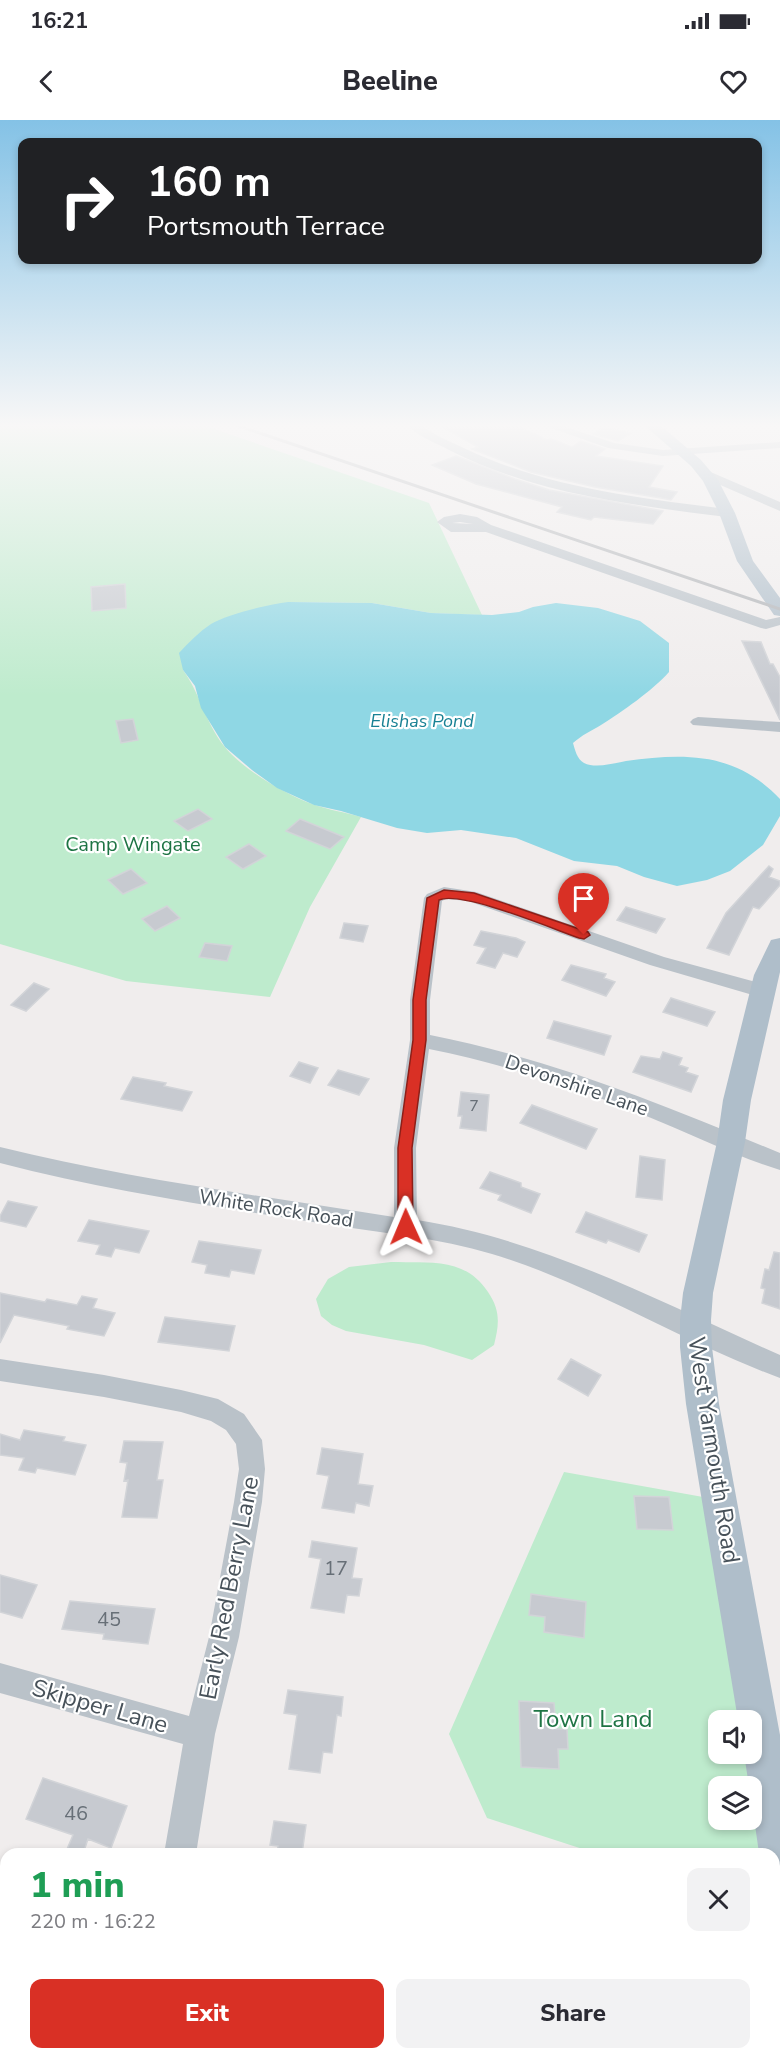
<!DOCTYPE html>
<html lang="en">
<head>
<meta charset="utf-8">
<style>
	body { margin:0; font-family:"Nunito Sans",sans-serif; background:#f2f2f3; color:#2b2b33; height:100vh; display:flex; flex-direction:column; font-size:22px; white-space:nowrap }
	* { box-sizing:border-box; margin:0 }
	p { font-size:20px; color:#7c7c81 }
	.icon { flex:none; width:33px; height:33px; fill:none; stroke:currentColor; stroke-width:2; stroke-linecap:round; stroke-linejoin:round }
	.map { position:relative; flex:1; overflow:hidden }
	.panel { position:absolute; left:0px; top:1728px; width:780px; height:212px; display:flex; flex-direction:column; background:#fff; border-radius:18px 18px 0 0; box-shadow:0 3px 9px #0003 }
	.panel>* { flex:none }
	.guide { position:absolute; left:18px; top:18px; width:744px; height:126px; border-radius:12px; box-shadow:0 3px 9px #0003; background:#202124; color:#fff; overflow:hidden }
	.buttons { position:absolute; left:708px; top:1590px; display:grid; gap:12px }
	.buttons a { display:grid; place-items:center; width:54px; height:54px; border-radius:12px; background:#fff; box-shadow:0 3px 9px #0003; font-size:30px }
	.pin { position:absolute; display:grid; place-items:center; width:51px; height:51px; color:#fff; margin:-62px -26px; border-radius:50% 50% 50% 0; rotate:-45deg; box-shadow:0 0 6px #0007 }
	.pin .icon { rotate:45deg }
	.me { position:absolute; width:66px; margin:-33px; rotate:359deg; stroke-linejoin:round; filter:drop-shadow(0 0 4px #0008) }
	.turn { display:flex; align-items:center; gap:21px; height:126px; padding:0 30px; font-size:27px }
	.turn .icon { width:78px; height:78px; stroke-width:2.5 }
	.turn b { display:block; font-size:42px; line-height:51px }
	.round { display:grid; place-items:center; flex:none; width:63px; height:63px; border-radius:12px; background:#f2f2f3 }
	.head { display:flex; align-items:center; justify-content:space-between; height:102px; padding:0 30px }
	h1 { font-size:36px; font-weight:800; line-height:45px; color:#1e9e55 }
	.cta { display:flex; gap:12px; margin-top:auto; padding:12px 30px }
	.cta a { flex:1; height:69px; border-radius:12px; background:#d93025; color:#fff; font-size:24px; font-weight:800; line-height:69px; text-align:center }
	.cta a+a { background:#f2f2f3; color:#2b2b33 }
	.status { display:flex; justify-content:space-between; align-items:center; height:42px; padding:0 30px; background:#fff; direction:ltr }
	.status svg { height:16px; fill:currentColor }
	header { display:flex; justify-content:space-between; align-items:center; height:78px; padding:0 30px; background:#fff; font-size:27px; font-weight:800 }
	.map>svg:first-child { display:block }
	.green { fill:#beebcd }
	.water { fill:#8fd7e4 }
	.building { fill:#c7cad0; stroke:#d2d4d8; stroke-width:1.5 }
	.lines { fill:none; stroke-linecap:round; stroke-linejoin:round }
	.minor { fill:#bac2c9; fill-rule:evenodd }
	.major { fill:#afbeca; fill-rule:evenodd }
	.rail { stroke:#b0b3b7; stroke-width:3 }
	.route { fill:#d93025; stroke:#8d1f18; stroke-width:1.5 }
	.labels { text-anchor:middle; stroke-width:4.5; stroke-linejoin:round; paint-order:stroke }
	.number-label { font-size:16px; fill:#676f77 }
	.far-water-label { font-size:18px; font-style:italic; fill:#188194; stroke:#fff }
	.park-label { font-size:20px; fill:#1e7444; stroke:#fff }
	.street-label { font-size:20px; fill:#475159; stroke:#fff }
	.near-number-label { font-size:20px; fill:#676f77 }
	.near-street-label { font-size:24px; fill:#475159; stroke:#fff }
	.near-park-label { font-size:24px; fill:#1e7444; stroke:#fff }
</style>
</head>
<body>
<div class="status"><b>16:21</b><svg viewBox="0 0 49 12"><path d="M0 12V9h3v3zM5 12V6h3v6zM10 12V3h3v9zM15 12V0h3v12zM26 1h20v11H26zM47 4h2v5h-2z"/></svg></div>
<header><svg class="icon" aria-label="back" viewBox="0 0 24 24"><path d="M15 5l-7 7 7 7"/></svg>Beeline<svg class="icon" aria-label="heart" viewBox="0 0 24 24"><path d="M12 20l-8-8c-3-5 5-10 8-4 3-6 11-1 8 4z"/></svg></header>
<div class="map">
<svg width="780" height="1939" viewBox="0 0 780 1939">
	<rect width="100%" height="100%" fill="#f0eded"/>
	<path class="green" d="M0,304H200L429,383L482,495L431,493L372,483L288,482L183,550C200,573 205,602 224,626C242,649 285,674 312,684C328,690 345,692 361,697L310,787L270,877L126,861L0,824Z
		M391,1142C430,1143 465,1137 488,1172C501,1191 499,1205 494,1225L472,1240L424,1225L346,1211L332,1205L321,1196L316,1179L328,1159L349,1147Z
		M564,1352L703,1377L740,1600H718V1634H745L751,1666H718V1700H752V1672L762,1734H598L487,1698L449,1614Z"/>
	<path class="water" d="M288,482L372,483L431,493L492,495L519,492L533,487L556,483L598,488L640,501L669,523V552C653,570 622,592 601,605C591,611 582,615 573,623C575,630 577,639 584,643C596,649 614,643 626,641C685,633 736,632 780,679V696L763,725L730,751L707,760L677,766L644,757L617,746L574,741L516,718L461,710L427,713L397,708L341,691L314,685L277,668L252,650L225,627L201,588L195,566L183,550L179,533C189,522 199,512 211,504C226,495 269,484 288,482Z"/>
	<path class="building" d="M437,304H514L547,320L551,319L572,327L581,321L605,329L596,336L663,346L649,367L677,372L671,380L661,378L595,367L531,352L472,329L478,327Z
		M605,307L631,313L618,321L593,314Z
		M456,336L515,359L549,370L663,391L653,404L594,397L591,400L557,392L562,387L476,364L432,345Z
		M125,464L126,488L92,491L91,467Z
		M742,521L761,522L770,544H773L780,557V600Z
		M133,599L138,620L121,623L116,601Z
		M198,689L212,699L188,711L174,701Z
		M300,699L344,717L330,729L286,711Z
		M249,724L266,736L243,749L226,737Z
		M769,746L773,749L769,757L780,761V765L759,789L753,787L729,835L707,828L726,793Z
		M131,749L147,763L123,774L108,760Z
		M571,766L590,774L580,786L561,778Z
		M167,786L180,798L155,811L142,799Z
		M626,787L665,799L656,813L617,800Z
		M344,803L368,806L363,822L340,818Z
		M481,811L516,818L525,822L517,837L503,833L495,848L477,843L486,828L474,825Z
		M205,823L232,826L227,841L199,837Z
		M571,845L606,854L604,858L615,862L606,876L562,860Z
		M34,863L49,869L26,891L11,885Z
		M671,878L715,892L707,906L663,892Z
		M554,901L611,916L604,935L547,918Z
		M663,932L682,938L679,945L688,948L686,952L698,956L691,972L633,952L641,936L660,939Z
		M299,942L318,948L310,963L290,956Z
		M338,950L369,959L359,975L328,965Z
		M133,957L166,963L164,966L192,972L182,991L121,979Z
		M461,972L489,975L486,1011L460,1008L462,996H458Z
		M532,985L597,1009L586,1029L520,1003Z
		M640,1036L665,1040L662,1080L636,1077Z
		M490,1052L521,1063V1067L540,1074L531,1093L498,1080L501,1075L480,1068Z
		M8,1081L37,1087L26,1107L0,1101V1096Z
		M586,1092L647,1115L639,1132L608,1120L606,1123L576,1112Z
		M89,1100L149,1111L139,1133L115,1128L111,1137L96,1134L100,1125L78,1121Z
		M199,1121L261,1130L254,1154L231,1150L229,1157L205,1153L207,1145L192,1142Z
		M774,1132L780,1133V1189L762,1183L765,1169L761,1168L765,1149L769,1150Z
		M0,1173L45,1182L47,1179L77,1185L82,1176L97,1179L93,1188L115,1193L104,1216L67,1209L69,1206L14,1195L0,1223Z
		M165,1197L235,1206L229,1231L158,1222Z
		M571,1239L601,1255L588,1276L558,1259Z
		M24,1310L65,1317L63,1321L86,1325L75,1355L37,1348L35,1353L19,1350L24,1338L0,1335V1314L20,1320Z
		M124,1321L163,1322L157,1360H163L157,1398L122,1397L128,1360L124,1361L127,1343L120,1342Z
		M322,1328L363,1334L358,1364L373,1366L369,1386L356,1383L354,1393L322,1388L329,1356L317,1354Z
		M634,1376L669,1377L673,1410L637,1409Z
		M312,1421L357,1428L352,1458L362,1459L359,1476L347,1475L344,1493L311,1488L321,1439L309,1437Z
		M0,1455L37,1465L22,1498L0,1492Z
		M531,1474L586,1482L584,1518L544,1512L545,1497L529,1495Z
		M70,1481L155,1489L148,1524L103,1519L104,1514L62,1509Z
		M288,1570L343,1577L341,1596L337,1595L332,1633L323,1632L320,1653L289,1649L297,1595L284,1593Z
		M519,1581L554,1583L556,1609H567L568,1629H558L559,1649L521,1647Z
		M43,1658L127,1686L111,1728L88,1719L83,1734H65L73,1715L26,1699Z
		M274,1701L306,1705L302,1734H277L278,1726L270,1725Z"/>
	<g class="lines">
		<path class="minor" d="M406,304H419C434,315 451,322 468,330C550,368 638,378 727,389L733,393L727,397C631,385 536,374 449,330C434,322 417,316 406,304Z
			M540,304H557L614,323L663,330L780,322V328L663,336L608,328Z
			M706,350L780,382V391L702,357L700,354Z
			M460,394L477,397L491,405L766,500L780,497V505L766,509L761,508L486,412H451L437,402L444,397ZM460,402L473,404L452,403Z
			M698,597L780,602V612L693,605L690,602L693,599Z
			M444,767L476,772L664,837L770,866L773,871L770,876L763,878L650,845L468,781L446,779L442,781L430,880V915C552,939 666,986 780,1033V1050C734,1036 689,1013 644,995C574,967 503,944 429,929L416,1028L417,1100C546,1120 662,1183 780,1235V1258C682,1222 592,1164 492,1134C439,1118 381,1113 326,1104C217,1087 108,1071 0,1043V1027C130,1059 262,1076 394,1097V1028L410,920V880L424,778L427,774Z
			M0,1239L104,1255L181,1270L218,1279L244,1294L262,1320L265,1349L262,1382L239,1517L215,1614L196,1734H164L183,1624L0,1573V1543L189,1596L209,1517L234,1382L239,1349L236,1324L226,1310L211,1301L181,1292L104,1277L0,1261Z
			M774,1836H780V1870H774Z
			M118,1934H154L152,1939H116Z
			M568,1934H611L609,1939H565Z"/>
		<path class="major" d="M643,304H659L701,340L718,360L735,393L753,441L780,478V496L774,495L737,441L719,393L703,361L691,346Z
			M780,818V852L751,980L745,1022L713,1173L711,1200L712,1227L719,1284L780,1615V1754L774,1751V1734L759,1733L752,1684V1666H749L744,1634H752V1600H738L686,1284L680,1227V1200L683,1173L717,1022L723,980L754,855L771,820Z"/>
		<path class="rail" d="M233,304L780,489"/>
	</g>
	<linearGradient id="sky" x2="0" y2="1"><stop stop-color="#84c2e6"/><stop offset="0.53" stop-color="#f8f7f7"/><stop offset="1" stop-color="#f8f7f7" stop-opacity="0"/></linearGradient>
	<rect width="780" height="576" fill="url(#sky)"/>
	<path class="route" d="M444,770L474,773L588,812L590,815L584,819L579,818C553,809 461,770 439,780L426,880V920L412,1028L413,1107L411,1112H401L398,1107V1028L413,920V880L427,778Z"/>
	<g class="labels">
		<g class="number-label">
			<text x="474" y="991">7</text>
		</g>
		<g class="far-water-label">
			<text x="422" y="607">Elishas Pond</text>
		</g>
		<g class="park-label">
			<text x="133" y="731">Camp Wingate</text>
		</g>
		<g class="street-label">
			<text transform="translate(577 965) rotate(19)" y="7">Devonshire Lane</text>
			<text transform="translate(276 1088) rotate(9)" y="7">White Rock Road</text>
		</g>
		<g class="near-number-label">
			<text x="336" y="1455">17</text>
			<text x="109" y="1506">45</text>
			<text x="76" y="1700">46</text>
		</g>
		<g class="near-street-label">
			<text transform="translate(714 1330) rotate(81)" y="8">West Yarmouth Road</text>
			<text transform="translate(229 1468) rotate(-79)" y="8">Early Red Berry Lane</text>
			<text transform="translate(100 1586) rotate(16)" y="8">Skipper Lane</text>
		</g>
		<g class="near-park-label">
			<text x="593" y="1607">Town Land</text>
		</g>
	</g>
</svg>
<div class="buttons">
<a><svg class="icon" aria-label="sound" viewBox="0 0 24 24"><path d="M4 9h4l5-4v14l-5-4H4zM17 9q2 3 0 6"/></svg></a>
<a><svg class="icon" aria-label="layers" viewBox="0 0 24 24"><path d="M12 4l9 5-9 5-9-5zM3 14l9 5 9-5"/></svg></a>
</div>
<div class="pin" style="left:584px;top:815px;background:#d93025"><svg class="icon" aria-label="arrive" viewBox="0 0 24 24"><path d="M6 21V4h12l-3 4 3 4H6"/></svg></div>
<svg class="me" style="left:406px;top:1107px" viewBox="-20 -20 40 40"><path d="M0-17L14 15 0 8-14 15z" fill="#d93025" stroke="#fff" stroke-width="4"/></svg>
<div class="guide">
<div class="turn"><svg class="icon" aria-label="right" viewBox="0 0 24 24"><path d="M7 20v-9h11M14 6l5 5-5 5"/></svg><div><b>160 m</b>Portsmouth Terrace</div></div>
</div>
<section class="panel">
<div class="head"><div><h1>1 min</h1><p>220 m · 16:22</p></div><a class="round"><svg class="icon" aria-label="close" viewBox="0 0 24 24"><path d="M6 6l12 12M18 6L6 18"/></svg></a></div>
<div class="cta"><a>Exit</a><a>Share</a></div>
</section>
</div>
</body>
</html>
